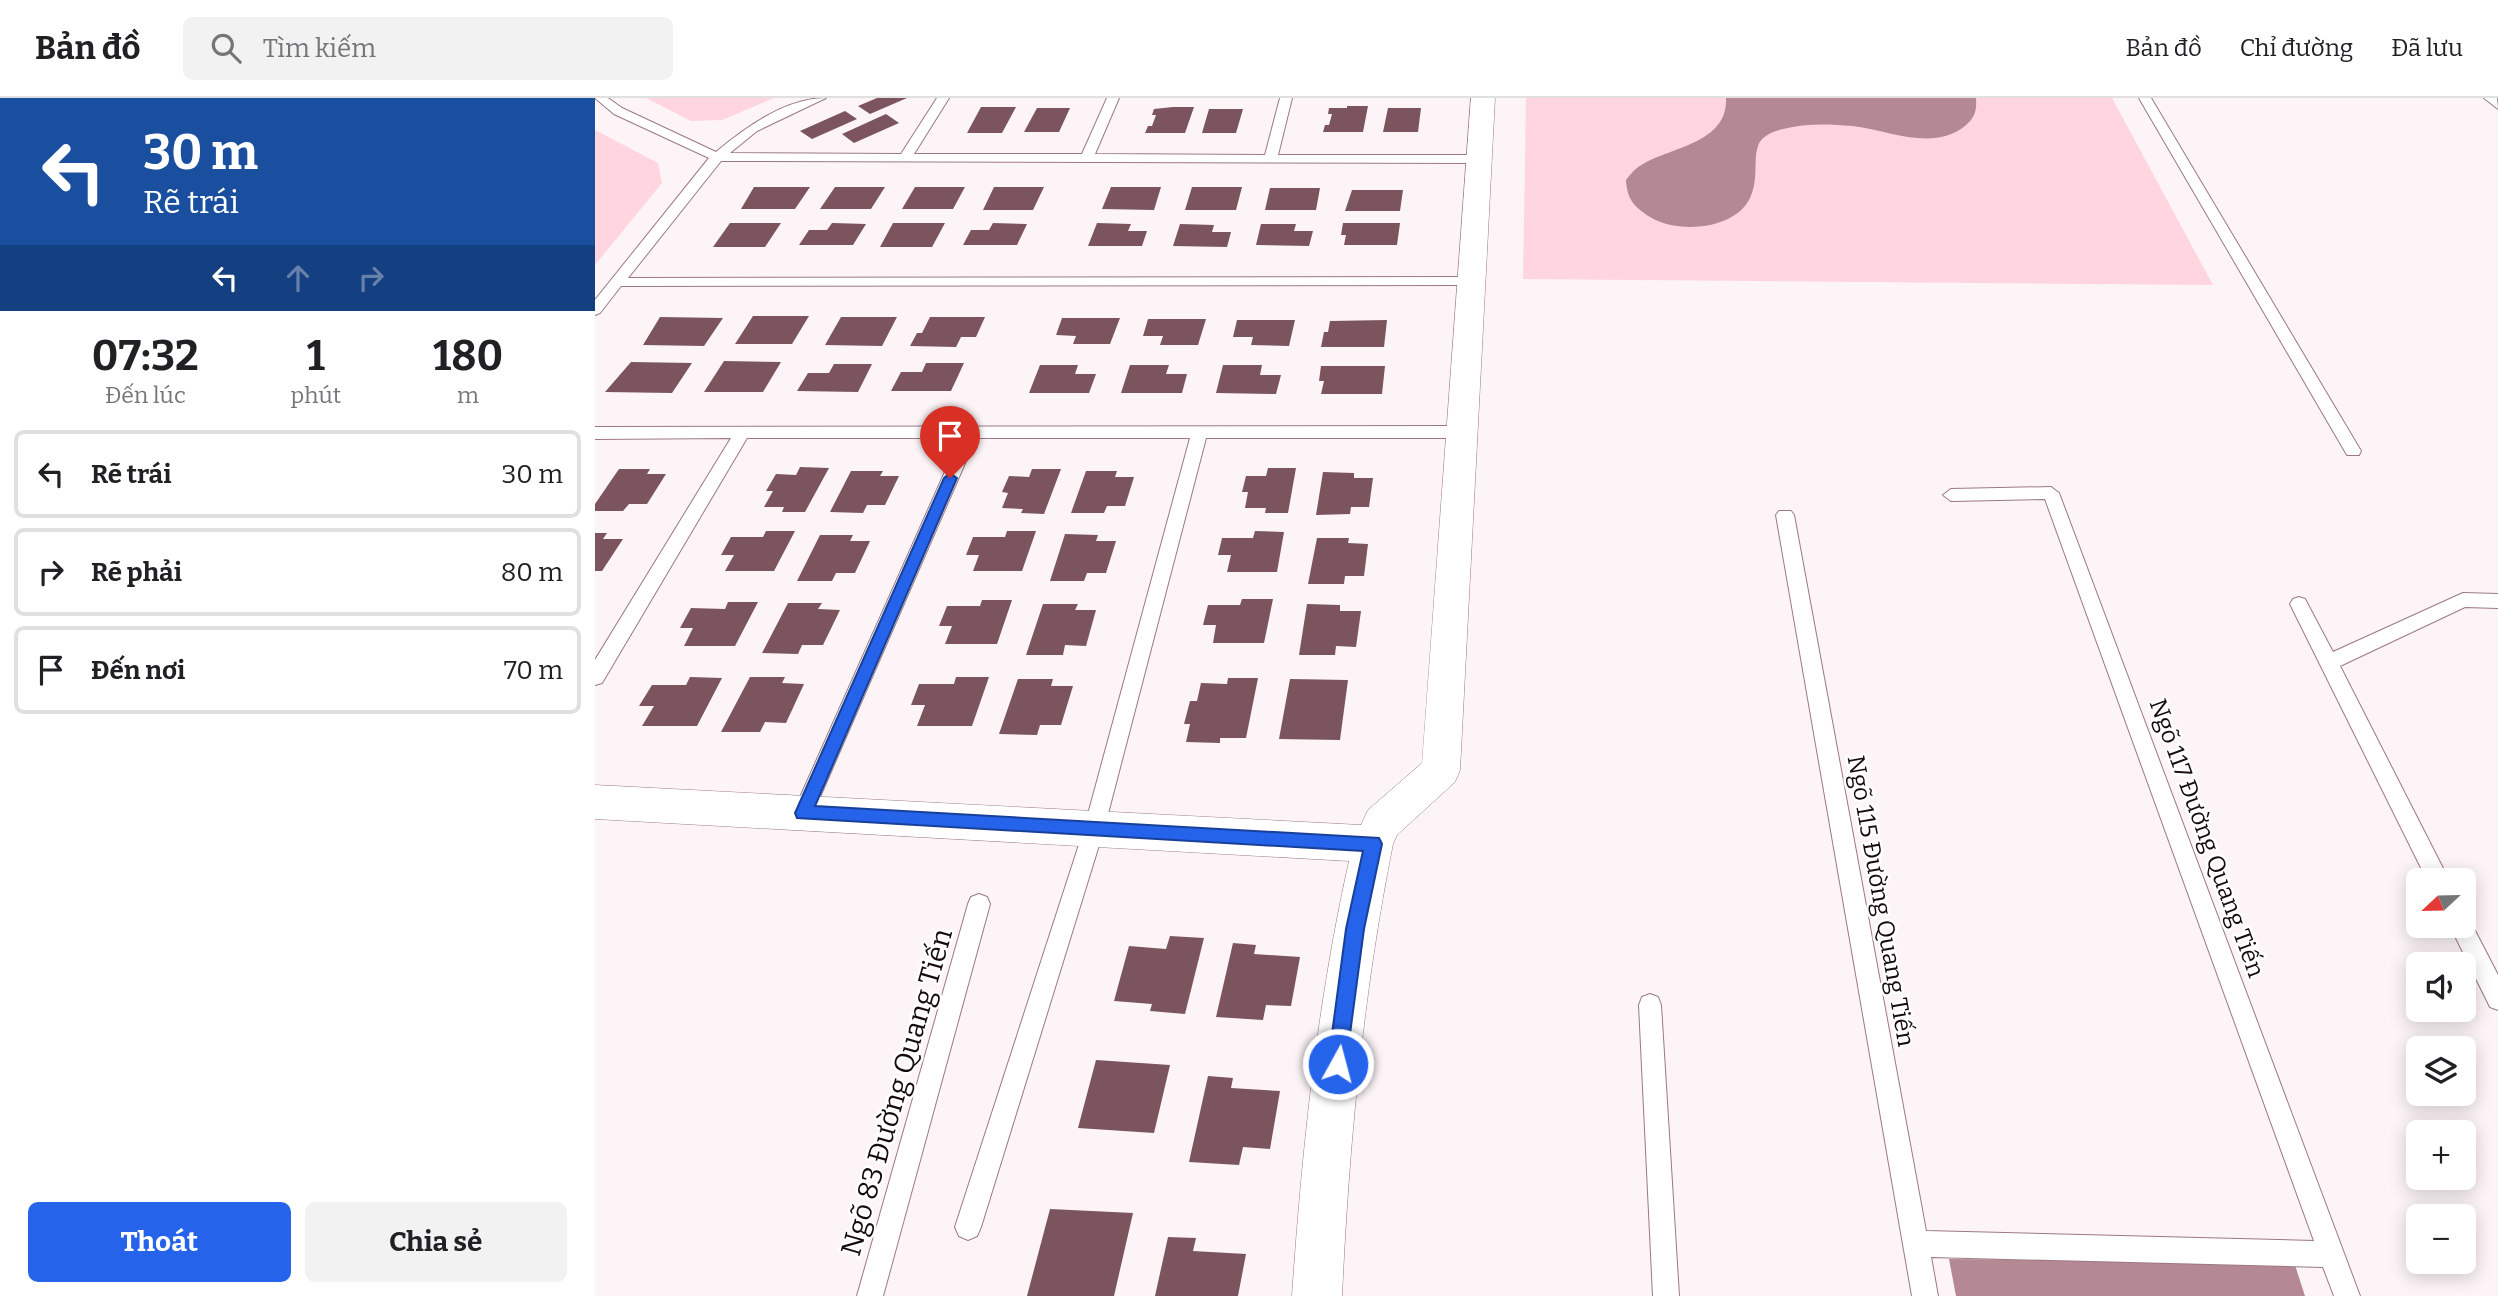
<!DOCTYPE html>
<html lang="vi">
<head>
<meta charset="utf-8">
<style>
	body { margin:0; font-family:Bitter,serif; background:#f2f2f2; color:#202124; height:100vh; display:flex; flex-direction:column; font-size:26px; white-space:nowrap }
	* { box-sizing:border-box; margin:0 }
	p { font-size:23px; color:#757577 }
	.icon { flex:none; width:38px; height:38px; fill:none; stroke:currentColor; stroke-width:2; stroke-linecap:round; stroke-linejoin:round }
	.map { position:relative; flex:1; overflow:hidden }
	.sheet { display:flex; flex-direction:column; background:#fff; width:595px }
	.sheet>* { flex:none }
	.guide { background:#1a4fa0; color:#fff; overflow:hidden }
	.needle { width:46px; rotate:248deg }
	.buttons { position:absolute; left:1811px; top:770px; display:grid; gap:14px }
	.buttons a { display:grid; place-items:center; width:70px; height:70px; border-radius:10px; background:#fff; box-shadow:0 4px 18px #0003; font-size:35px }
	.pin { position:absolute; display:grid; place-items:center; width:60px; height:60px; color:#fff; margin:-72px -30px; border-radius:50% 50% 50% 0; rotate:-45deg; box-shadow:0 0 7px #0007 }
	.pin .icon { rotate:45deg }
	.me { position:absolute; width:77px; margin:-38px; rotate:7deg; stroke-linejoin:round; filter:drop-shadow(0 0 5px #0008) }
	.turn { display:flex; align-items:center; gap:24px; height:147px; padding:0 28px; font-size:32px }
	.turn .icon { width:91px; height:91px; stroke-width:2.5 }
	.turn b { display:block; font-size:49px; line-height:60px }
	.lanes { display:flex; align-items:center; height:66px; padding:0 28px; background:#0003; justify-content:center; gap:35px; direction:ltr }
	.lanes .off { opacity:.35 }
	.eta { display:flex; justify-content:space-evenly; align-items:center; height:119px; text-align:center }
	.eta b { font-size:42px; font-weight:700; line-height:49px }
	.primary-button { display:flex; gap:14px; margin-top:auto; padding:14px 28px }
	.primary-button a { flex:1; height:80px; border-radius:10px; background:#2563eb; color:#fff; font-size:28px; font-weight:700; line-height:80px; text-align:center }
	.primary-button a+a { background:#f2f2f2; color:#202124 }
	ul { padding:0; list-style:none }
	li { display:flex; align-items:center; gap:21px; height:88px; margin:0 14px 10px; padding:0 14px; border:4px solid #e0e0e0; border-radius:10px }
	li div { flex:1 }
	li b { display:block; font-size:26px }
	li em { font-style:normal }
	header { display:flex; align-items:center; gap:42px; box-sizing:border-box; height:98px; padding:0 35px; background:#fff; border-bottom:2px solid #e0e0e0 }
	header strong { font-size:33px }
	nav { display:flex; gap:38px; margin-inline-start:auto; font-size:24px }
	.search { width:490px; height:63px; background:#f2f2f2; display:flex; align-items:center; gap:18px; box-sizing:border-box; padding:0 24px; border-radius:10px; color:#757577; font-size:26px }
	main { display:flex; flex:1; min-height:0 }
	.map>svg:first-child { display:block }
	.green { fill:#ffd6e0 }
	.water { fill:#b48994 }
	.building { fill:#7b545e }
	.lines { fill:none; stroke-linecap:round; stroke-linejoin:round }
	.lane-casing { stroke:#9d7882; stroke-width:2 }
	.street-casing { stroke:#9d7882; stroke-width:1 }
	.lane { fill:#fff; fill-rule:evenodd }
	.street { fill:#fff; fill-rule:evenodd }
	.route { fill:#2563eb; stroke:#184099; stroke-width:2 }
	.labels { text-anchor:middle; stroke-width:5; stroke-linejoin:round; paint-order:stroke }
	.street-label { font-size:24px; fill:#170a0e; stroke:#fff }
	.near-street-label { font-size:28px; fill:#170a0e; stroke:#fff }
</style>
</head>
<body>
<header>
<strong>Bản đồ</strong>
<div class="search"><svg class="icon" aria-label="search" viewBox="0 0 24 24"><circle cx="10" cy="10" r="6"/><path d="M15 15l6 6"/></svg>Tìm kiếm</div>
<nav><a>Bản đồ</a><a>Chỉ đường</a><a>Đã lưu</a></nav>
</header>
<main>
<section class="sheet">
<div class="guide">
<div class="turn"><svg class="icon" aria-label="left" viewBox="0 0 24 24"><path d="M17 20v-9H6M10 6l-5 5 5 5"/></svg><div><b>30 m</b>Rẽ trái</div></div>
<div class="lanes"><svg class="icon" aria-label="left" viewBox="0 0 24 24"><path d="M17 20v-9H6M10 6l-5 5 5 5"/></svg><svg class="icon off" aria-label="ahead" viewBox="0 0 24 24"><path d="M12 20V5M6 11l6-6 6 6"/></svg><svg class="icon off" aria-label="right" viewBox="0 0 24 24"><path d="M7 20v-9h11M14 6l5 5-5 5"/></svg></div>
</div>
<div class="eta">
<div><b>07:32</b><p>Đến lúc</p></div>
<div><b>1</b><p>phút</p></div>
<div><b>180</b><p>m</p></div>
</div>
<ul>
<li><svg class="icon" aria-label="left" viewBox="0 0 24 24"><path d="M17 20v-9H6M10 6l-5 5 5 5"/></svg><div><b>Rẽ trái</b></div><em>30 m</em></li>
<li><svg class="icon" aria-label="right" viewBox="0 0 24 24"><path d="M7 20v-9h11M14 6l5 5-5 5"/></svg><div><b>Rẽ phải</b></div><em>80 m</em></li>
<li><svg class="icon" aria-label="arrive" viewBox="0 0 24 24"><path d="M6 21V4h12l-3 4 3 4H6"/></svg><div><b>Đến nơi</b></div><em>70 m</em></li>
</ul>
<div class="primary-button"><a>Thoát</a><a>Chia sẻ</a></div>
</section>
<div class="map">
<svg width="1903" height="1198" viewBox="0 0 1903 1198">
	<rect width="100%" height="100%" fill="#fcf4f6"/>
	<path class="green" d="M51,0H179L127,22L96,23Z
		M931,0H1517L1618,187L928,181Z
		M0,32L63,65L67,85L0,167Z"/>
	<path class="water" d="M1131,0H1381C1382,12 1380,20 1370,28C1337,54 1294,32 1257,28C1234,26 1211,25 1188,31C1179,33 1166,38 1163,48C1158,62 1164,81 1155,100C1140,132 1082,136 1055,119C1039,109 1032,101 1031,82C1034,78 1038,73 1042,70C1069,49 1133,48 1131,0Z
		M1354,1161L1699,1164L1710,1198H1361Z"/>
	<path class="building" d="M282,0H312L275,16L263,8Z
		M752,8H773L768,34H728L730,27H734L737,16H733L734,10H752Z
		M386,9H421L407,35H372Z
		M578,9H599L590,35H550L553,28H557L561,17H557L559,11Z
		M442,10H475L464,34H429Z
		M793,10H826L823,34H788Z
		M614,11H648L641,35H607Z
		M250,13L262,21L217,41L205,33Z
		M291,16L304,25L259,45L247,36Z
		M159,89H215L200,111H146Z
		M240,89H290L276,111H225Z
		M320,89H370L358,111H307Z
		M399,89H449L438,112H388Z
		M516,89H566L559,112L507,111Z
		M597,89H647L641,112H590Z
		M675,90H725L721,112H670Z
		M757,92H808L805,113H750Z
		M135,125H186L170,149H118Z
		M237,125L271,126L258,147H204L214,132H232Z
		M298,125H350L337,149H285Z
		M398,125L432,126L422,147H368L376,132H394Z
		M502,125L536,126L533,133H552L547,148H493Z
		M748,125H805L802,147H749L751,137H746Z
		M585,126L619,127L617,134H636L632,149L578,148Z
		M666,126H701L699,133H718L714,148L661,147Z
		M158,218H214L197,246H140Z
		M65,219L128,220L109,248L48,247Z
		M246,219H302L287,248L230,247Z
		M335,219H390L381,239H366L361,249L315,248L322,235H327Z
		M467,220H525L515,246H478L481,238L461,237Z
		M553,221H611L603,247H565L568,238H548Z
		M642,222H700L694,248L656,247L658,239H638Z
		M792,222L789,249H726L729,234H733L735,223Z
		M129,263L186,264L168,294H109Z
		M36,264L97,265L77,295L10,294Z
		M331,265H369L356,293H296L306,274H327Z
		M239,266H277L263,294L202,293L213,275H234Z
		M445,267H483L480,276H501L494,295H434Z
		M535,267H574L571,276H592L587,295H526Z
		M628,267H667L665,277H686L681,296L621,295Z
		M726,268H790L787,296H726L729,283H724Z
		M205,369L234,370L210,414H187L189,409H169L178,393H171L181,376L201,377Z
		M673,370H701L693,415H670L671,410H650L653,394H647L651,378H671Z
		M24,371H55L52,376H71L52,406H34L28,413H0V406Z
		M437,371H466L449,416L426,415L428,411L407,410L413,395L407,394L414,378L434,379Z
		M256,373H288L285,378H304L290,407H272L268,415L235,414Z
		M491,373H522L520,379H539L530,408H512L509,415H476Z
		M728,374L759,375V380H778L774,409H756L755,416L721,417Z
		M171,433H200L179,473H130L139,457H126L136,439H168Z
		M412,433H441L427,473H378L384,457H371L378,439H410Z
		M660,433L689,434L682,474H632L636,457H623L627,440H658Z
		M0,435H12L8,441H28L7,473H0Z
		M470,436L503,437L501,443H521L511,475H492L489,483H455Z
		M225,437H258L255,443H275L260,475H241L237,483H202Z
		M722,440H754L753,445L773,446L769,478H750L749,486H713Z
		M647,501H678L669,545H618L621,527H608L613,507H645Z
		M387,502H417L402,546H350L357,528H344L352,508H385Z
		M133,504H163L140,548H89L98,530H85L96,510L130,511Z
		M193,505H227L223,511L245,512L228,547H207L203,556L167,555Z
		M448,506H483L480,512H501L491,548L470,547L468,557H431Z
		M712,506L745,507V513H766L761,549L741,548L740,557H704Z
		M95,579L127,580L102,628H47L59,608H44L57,587H91Z
		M155,579H190L187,585L209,586L191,625L170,624L165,634H126Z
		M361,579H394L377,628H322L330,607H316L324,586H359Z
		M633,580H663L651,640H625V645L591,644L595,626H589L595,603H602L606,585L632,586Z
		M423,581H458L456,588H478L466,627H445L442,637L404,636Z
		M695,581L753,582L745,642L684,641Z
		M575,838L609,840L590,916L555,913L557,906L519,903L534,848L571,851Z
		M638,845L661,847L659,856L705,859L696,908L671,907L668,922L621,919Z
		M501,962L575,967L559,1035L483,1030Z
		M613,978L638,980L636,990L685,993L675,1051L648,1049L644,1067L594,1064Z
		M455,1111L538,1115L519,1198H432Z
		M573,1139L601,1140L598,1153L651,1156L643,1198H560Z"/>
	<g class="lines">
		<defs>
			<path id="lane" d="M0,0H13L27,10L121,54C151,29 191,0 231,0L162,33L135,55L306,56L342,0H354L319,56H487L512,0H524L500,56L670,57L685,0H697L683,57H884L890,61L884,65L126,63L33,180L877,179L884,183L877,187L26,188L5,215L0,217V202L114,60L19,16Z
				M1544,0H1556L1766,353L1764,357H1752Z
				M1889,0H1902L1903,11Z
				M867,328L875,334L867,340H611L509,731L386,1129L382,1138L373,1142L364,1138L360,1129L489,731L595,340H381L218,715L215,722L208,724L201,722L198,715L365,340H152L7,585L0,587V562L136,340L0,341V329Z
				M1456,389L1464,395L1765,1198H1739L1728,1169L1336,1159L1343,1198H1317L1181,417L1184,413H1196L1199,417L1331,1133L1719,1143L1450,401L1356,403L1348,397L1356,391Z
				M1868,495L1903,496V510L1870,509L1745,568L1854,782H1832L1695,506L1698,501L1704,499L1710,501L1738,554Z
				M384,796L392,799L395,806L288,1198H262L373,806L376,799Z
				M1869,819L1874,821L1903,877V912L1895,909L1855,828H1869Z
				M1055,896L1063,899L1066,907L1084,1198H1058L1044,907L1047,899Z"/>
			<path id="street" d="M876,0H900L865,672L860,684L802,737L798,746C768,895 754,1046 747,1198H697C707,1052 722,906 754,763L0,721V687L766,727L773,712L827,665Z"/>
		</defs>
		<use href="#lane" class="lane-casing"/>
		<use href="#street" class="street-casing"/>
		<use href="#lane" class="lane"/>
		<use href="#street" class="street"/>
	</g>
	<path class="route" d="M355,375L362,380L220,708L784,740L787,746L769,831L750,973L743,976L736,973L733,966L751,831L768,753L202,720L200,715L349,380Z"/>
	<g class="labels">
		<g class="street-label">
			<text transform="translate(1612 740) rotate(70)" y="8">Ngõ 117 Đường Quang Tiến</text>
			<text transform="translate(1286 803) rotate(80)" y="8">Ngõ 115 Đường Quang Tiến</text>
		</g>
		<g class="near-street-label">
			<text transform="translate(301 994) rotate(-74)" y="10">Ngõ 83 Đường Quang Tiến</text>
		</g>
	</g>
</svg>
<div class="buttons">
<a><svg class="needle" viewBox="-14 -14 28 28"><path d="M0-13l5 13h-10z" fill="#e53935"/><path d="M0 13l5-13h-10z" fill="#757577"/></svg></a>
<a><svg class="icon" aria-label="sound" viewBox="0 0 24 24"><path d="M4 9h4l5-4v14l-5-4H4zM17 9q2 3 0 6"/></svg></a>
<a><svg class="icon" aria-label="layers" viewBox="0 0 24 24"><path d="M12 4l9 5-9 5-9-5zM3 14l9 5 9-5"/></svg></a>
<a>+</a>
<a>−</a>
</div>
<div class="pin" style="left:355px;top:380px;background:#d93025"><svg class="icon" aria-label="arrive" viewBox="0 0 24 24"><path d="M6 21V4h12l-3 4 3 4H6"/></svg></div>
<svg class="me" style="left:743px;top:966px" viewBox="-20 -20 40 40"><circle r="17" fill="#2563eb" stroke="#fff" stroke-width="3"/><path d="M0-11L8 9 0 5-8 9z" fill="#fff"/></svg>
</div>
</main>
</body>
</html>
